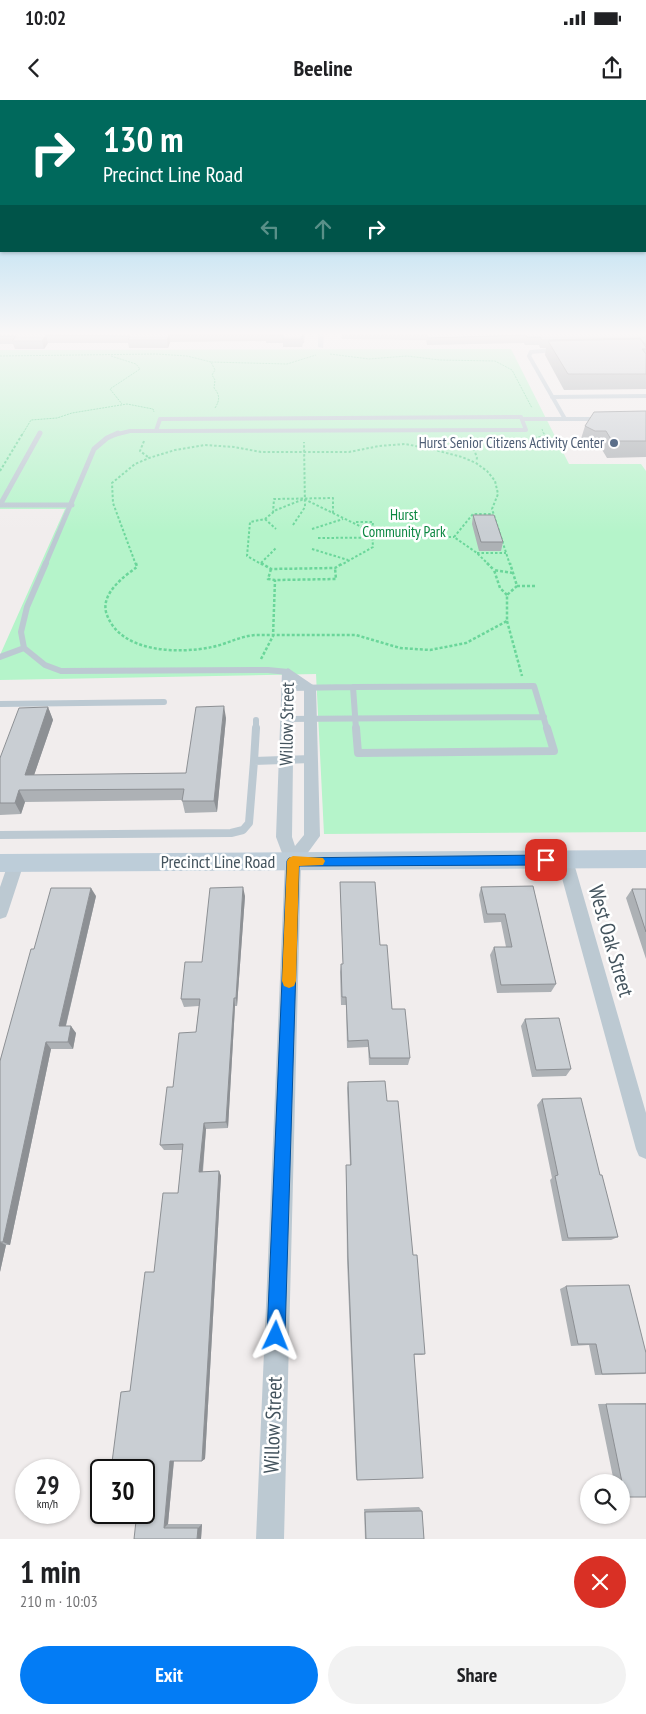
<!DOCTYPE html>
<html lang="en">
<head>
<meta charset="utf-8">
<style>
	body { margin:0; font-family:"PT Sans Narrow",sans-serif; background:#f2f2f2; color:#202124; height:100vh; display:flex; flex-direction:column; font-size:19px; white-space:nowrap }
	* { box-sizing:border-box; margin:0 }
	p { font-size:16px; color:#757577 }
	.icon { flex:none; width:28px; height:28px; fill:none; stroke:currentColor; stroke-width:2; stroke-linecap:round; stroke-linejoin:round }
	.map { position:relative; height:1439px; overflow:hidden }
	.details { display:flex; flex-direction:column; background:#fff; flex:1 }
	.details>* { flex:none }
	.top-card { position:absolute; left:0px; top:0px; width:646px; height:152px; box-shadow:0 1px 4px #0004; background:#00695c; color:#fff; overflow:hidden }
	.tools { position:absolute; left:580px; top:1374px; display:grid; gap:10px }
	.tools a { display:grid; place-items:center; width:50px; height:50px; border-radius:50%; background:#fff; box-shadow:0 1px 4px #0004; font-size:25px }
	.speed { position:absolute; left:15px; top:1359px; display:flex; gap:10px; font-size:25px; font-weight:700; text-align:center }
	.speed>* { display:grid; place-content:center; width:65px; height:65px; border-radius:50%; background:#fff; box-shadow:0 1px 4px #0004; line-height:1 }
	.speed small { font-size:12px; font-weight:400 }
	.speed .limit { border:2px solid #111; border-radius:8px; background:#fff; color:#111 }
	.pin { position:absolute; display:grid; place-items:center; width:42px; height:42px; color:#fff; margin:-21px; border-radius:10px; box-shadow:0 2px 8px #0006 }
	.me { position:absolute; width:55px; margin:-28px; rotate:2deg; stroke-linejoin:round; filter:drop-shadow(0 0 4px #0008) }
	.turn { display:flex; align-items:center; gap:18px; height:105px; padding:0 20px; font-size:22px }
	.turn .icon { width:65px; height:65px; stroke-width:2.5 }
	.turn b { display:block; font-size:35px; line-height:42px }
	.lanes { display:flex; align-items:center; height:48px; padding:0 20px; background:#0003; justify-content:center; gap:25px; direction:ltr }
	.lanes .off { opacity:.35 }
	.round { display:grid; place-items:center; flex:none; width:52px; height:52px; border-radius:26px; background:#f2f2f2 }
	.summary { display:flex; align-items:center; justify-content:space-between; height:85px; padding:0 20px }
	h1 { font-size:30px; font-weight:700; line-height:38px }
	.primary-button { display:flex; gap:10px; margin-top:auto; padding:10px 20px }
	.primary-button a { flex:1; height:58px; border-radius:30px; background:#037cf5; color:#fff; font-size:20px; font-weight:700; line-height:58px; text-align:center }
	.primary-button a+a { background:#f2f2f2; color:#202124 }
	.status { display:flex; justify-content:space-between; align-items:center; height:35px; padding:0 25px; background:#fff; direction:ltr }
	.status svg { height:14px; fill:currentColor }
	header { display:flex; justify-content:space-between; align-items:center; height:65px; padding:0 20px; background:#fff; font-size:22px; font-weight:700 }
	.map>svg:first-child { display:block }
	.green { fill:#b5f4ca }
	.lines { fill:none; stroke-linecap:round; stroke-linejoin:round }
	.path-far2 { stroke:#6ad69a; stroke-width:1; stroke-dasharray:2 1; stroke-linecap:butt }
	.path-far1 { stroke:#6ad69a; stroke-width:2; stroke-dasharray:2.5 2; stroke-linecap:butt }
	.path { stroke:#6ad69a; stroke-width:2.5; stroke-dasharray:3 2; stroke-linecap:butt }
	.service-far3 { stroke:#bcc9d2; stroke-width:4 }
	.service-far2 { stroke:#bcc9d2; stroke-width:5 }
	.service-far1 { stroke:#bcc9d2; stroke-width:6 }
	.service { stroke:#bcc9d2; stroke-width:8 }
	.minor { fill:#bcc9d2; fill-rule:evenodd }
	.secondary { fill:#bdcdd9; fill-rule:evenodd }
	.wall { fill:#adb1b5 }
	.shaded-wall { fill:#8d9094 }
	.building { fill:#c9ced3; stroke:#8d9094 }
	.route { fill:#037cf5; stroke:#02519f }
	.slow { fill:#f59e0b }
	.service-dot { fill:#5c6f8a; stroke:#fff; stroke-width:2 }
	.labels { text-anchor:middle; stroke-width:5; stroke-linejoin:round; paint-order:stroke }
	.far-service-label { font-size:15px; fill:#4e5e75; stroke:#fff; text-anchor:end }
	.far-park-label { font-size:15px; fill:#0b8741; stroke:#fff }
	.street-label { font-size:18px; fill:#43535d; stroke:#fff }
	.near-street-label { font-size:21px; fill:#43535d; stroke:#fff }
</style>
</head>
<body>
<div class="status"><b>10:02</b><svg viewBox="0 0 49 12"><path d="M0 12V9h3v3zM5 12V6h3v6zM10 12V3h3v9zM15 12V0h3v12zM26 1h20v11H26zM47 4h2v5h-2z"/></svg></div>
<header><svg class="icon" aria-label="back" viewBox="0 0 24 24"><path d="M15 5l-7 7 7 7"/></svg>Beeline<svg class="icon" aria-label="share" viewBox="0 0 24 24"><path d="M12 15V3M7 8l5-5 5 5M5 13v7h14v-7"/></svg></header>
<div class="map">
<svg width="646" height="1439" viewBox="0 0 646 1439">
	<rect width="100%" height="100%" fill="#f1eded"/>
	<path class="green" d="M511,249L569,364H641L646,371V732L324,734L316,574L0,580V555L65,409H0V250Z"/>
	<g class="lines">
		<path class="path-far2" d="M330,254L369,259L407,256L440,260L495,261L512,270L532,308
			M0,256L156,254L187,256L211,262
			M111,256L136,264L140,269L110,289L122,304
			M215,308C220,300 220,295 214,288L215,280L212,275L215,270L211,262L287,264L316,255
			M542,329L544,335
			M22,335L31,320L57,318L72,313L127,304L153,309L154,312"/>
		<path class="path-far1" d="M534,338L545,336L544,333
			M471,340L477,358L476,361
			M144,341L140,351L148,357
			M0,371L23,333
			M273,413L274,399L333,398V413
			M265,419L276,429
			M356,422H373L372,432
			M293,425L305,407L304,342
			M312,429L343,419
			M318,438L454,437
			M312,449L348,460
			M477,453H506
			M261,463L276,448
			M136,465L113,403L112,383L135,364L149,358L175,350L205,345L234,347L261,352H349L379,346L405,344L431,349L462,357L476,363L487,371L495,381L498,394L492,409L510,465
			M263,465L247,456L250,422L265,419L276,410L304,399L372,432L373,447L341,465
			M489,465L477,453L454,437L473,414H493"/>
		<path class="path" d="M136,463L137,467C123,477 99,495 107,515C121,553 179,554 212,547C227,544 240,536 256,535H356L400,548L430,550L466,543L507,521V495L517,486L510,463
			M261,463L271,469L335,468L343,463
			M487,463L494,470
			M271,469L268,479L275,480L336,479L335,468
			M517,486H536
			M507,495L500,488L494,470L513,473
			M507,521L522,576
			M261,559L273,536L275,480"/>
		<path class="service-far3" d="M554,250L531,252L529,256L565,319
			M552,297L646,296
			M521,317L526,330L156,331L160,319Z
			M522,319H598
			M39,335L40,333
			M114,335L130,331H156"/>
		<path class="service-far2" d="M0,405L40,333
			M0,405H72
			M45,465L94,349L107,338L118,333"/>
		<path class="service-far1" d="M46,463L27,507L21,532L24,548L45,565L61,571L268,570L288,572
			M0,557L24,548
			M353,587L356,629
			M353,587L534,586L547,629
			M289,588L353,587
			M0,604L164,602
			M287,619L544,617
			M256,629V620"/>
		<path class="service" d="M256,628L254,661L311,659
			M356,628L358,653L554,651L547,628
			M0,735L231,733L243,730L249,723L254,661"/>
		<path class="minor" d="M318,232H324L323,248L318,247Z
			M288,568L316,587L320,736L301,762L284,1439H256L285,761L276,737L282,572ZM294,582L304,589V735L295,746L292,737Z
			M565,754L571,755L573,760L646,1013V1059L639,1056L636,1049L557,760L559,755Z
			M16,757L22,758L24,763L8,812L6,817L0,819V787L10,758Z"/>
		<path class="secondary" d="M646,750V768L0,772V754Z"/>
	</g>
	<path class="wall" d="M0,232H305L304,243H303L302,247H283V243H266V241L170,242L168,248H129L128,243H48L44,249H15L13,244H0Z
		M341,232H646V289L564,290L545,255L546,248H540L539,245H525L524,243L427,245L426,240L342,239Z
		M646,311V357L607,358L601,348H590L580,342L585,326Z
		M473,415L503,442L501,451H479L472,424Z
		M48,607L53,620L34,675L186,673L226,618L217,712L185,713L182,700L25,702L21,714L0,715V658Z
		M340,782L380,845L392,909L410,958L408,965H369L368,947L347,948L346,905H341L340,872L341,864H343Z
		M533,786L556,884L551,892L497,893L490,855L494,847H506L501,822L484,823L479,795L481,787Z
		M632,789H646V859L626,798Z
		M96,796L66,926L76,933L73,949H51L10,1145H6L0,1172V961L34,849Z
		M245,796L237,906H235L228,1028L206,1029L203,1072L219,1071L221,1076L205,1359L174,1361L168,1424H202L201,1439H134L144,1412L130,1291L154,1172L178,1093L183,1050H164L160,1045L173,987L196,932L199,906L184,907L181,899Z
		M525,919L571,969L566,976L532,977L521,926Z
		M348,982L387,1001L413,1155L425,1254L422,1255H414L357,1380L356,1377L347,1160L346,1070V1065H350L347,988Z
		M542,999L600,1075L618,1137L611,1140L562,1141L550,1080L552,1078L537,1005Z
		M566,1186L646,1274L595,1275L589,1245L571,1246L560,1189Z
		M646,1303V1397H625L621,1396V1382H614L598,1304Z
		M419,1407L422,1411L424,1439H365L364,1409Z"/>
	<path class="shaded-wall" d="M46,235L48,243L44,249L42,241Z
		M169,235L170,242L168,248L167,240Z
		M224,606L226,618L217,712L214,701Z
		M48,607L53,620L30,687L25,675Z
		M19,690L25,702L21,714L15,703Z
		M243,787L245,796L237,906L236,898Z
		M91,788L96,796L64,933L59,926Z
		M234,898L235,906L228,1028L226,1022Z
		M71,926L76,933L73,949L68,942Z
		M46,942L51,949L10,1145L3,1142Z
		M204,1023L206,1029L202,1077L199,1072Z
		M219,1071L221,1076L205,1359L202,1361Z
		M0,1142L6,1145L0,1172Z
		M174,1359L168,1424L164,1428L170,1361Z
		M202,1424L201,1439H197L198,1428Z"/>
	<path class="building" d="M0,232H304V236H302V239H283V235H266V234L169,235L167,240H128L130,236L46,235L42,241H12L16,236H0Z
		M370,232H646V245L640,238L542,240L540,237H527L526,235L428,238L426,232Z
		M640,239L646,247V249H642L646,254V274H568L548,241Z
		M646,311V341H612L606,331H595L585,326L594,312Z
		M473,415H494L503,442H481Z
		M224,606L214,701H182L184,689L19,690L15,703H0V658L19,608L48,607L25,675L186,673L196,607Z
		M340,782H375L380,845H387L392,909H405L410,958H370L368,940L348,941L346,897H342L341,864H343Z
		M533,786L556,884L501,885L494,847H512L505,814H487L481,787Z
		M243,787L236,898H234L226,1022L204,1023L199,1072L219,1071L202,1361H170L164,1428H198L197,1439H134L137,1412H144V1370H111L121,1292L130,1291L145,1172H154L163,1093H178L183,1044L160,1045L167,987H173L179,933L196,932L200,899H181L185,862H202L210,788Z
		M51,788H91L59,926H71L68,942H46L3,1142H0V961L31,849H34Z
		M632,789H646V832Z
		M559,918L571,969L536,970L525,919Z
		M385,981L387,1001H398L413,1155H417L425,1254H414L423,1378L357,1380L348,1157L346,1065H351L348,982Z
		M581,998L600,1075H602L618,1137L568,1138L555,1076L558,1075L542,999Z
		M629,1185L646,1253V1273L602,1274L596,1244H578L566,1186Z
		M606,1304H646V1397H625Z
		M422,1411L424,1439H366L365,1412Z"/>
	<linearGradient id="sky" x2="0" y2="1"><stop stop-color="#7dc8ee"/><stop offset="0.54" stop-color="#f9f7f7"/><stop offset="1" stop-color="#f9f7f7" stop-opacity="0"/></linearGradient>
	<rect width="646" height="433" fill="url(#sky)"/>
	<path class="route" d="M546,755L550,757L552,760L550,763L546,765L299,766L285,1236L283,1242L276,1245L270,1242L267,1236L287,761L289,758Z"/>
	<path class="slow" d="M293,756L323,758L325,761L323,765L299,766L296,881L294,886L289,888L284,886L282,881L287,761L289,758Z"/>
	<circle class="service-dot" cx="614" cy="343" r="5"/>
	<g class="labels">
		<g class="far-service-label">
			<text x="604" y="348">Hurst Senior Citizens Activity Center</text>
		</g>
		<g class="far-park-label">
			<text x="404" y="420">Hurst<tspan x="404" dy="17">Community Park</tspan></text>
		</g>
		<g class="street-label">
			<text transform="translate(287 624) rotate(-89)" y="6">Willow Street</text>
			<text x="218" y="768">Precinct Line Road</text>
		</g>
		<g class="near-street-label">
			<text transform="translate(611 841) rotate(74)" y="7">West Oak Street</text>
			<text transform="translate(273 1325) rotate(-88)" y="7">Willow Street</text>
		</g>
	</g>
</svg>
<div class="tools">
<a><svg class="icon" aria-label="search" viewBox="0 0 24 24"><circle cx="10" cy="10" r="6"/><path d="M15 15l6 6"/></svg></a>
</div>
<div class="speed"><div>29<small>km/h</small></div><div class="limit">30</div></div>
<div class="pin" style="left:546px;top:760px;background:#d93025"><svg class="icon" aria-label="arrive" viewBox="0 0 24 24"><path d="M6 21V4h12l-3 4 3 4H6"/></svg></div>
<svg class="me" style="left:276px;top:1236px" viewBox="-20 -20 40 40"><path d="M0-17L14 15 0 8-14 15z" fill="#037cf5" stroke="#fff" stroke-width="4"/></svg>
<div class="top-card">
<div class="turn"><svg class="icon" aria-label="right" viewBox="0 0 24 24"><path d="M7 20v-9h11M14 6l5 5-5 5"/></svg><div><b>130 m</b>Precinct Line Road</div></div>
<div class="lanes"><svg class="icon off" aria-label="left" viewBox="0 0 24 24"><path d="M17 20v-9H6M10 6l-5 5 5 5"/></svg><svg class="icon off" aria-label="ahead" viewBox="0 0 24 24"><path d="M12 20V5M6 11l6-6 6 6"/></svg><svg class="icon" aria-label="right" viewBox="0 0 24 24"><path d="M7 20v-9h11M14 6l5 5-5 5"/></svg></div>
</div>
</div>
<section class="details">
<div class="summary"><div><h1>1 min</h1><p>210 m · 10:03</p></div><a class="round" style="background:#d93025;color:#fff"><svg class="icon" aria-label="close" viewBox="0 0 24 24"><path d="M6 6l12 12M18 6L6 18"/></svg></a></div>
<div class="primary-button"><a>Exit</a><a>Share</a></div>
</section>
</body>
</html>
